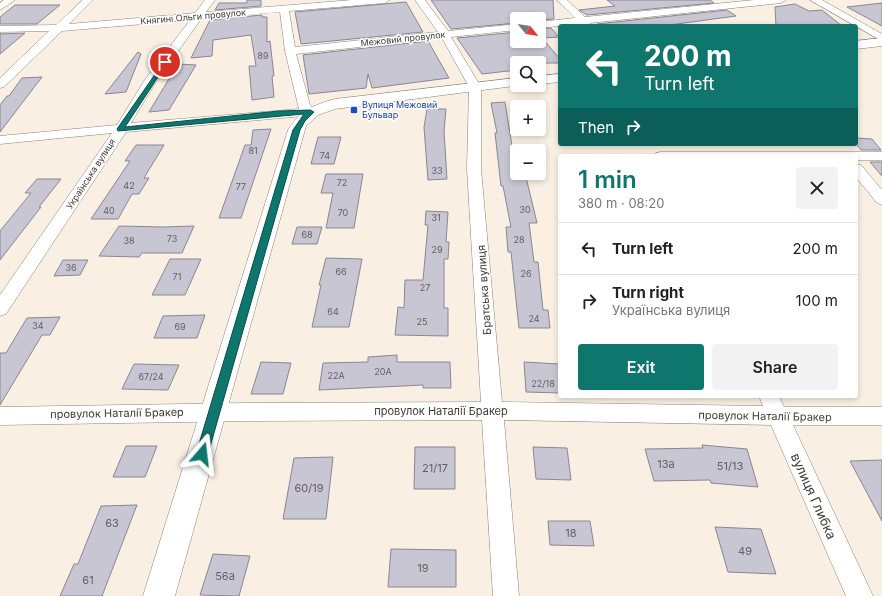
<!DOCTYPE html>
<html lang="en">
<head>
<meta charset="utf-8">
<style>
	body { margin:0; font-family:Inter,sans-serif; background:#f2f2f2; color:#222; height:100vh; display:flex; flex-direction:column; font-size:15px; white-space:nowrap }
	* { box-sizing:border-box; margin:0 }
	p { font-size:13px; color:#767676 }
	.icon { flex:none; width:22px; height:22px; fill:none; stroke:currentColor; stroke-width:2; stroke-linecap:round; stroke-linejoin:round }
	.map { position:relative; flex:1; overflow:hidden }
	.sheet { position:absolute; left:558px; top:154px; width:300px; height:244px; display:flex; flex-direction:column; background:#fff; border-radius:4px; box-shadow:0 2px 6px #0003 }
	.sheet>* { flex:none }
	.hud { position:absolute; left:558px; top:24px; width:300px; height:122px; border-radius:4px; box-shadow:0 2px 6px #0003; background:#0f766e; color:#fff; overflow:hidden }
	.needle { width:26px; rotate:120deg }
	.buttons { position:absolute; left:510px; top:12px; display:grid; gap:8px }
	.buttons a { display:grid; place-items:center; width:36px; height:36px; border-radius:4px; background:#fff; box-shadow:0 2px 6px #0003; font-size:20px }
	.pin { position:absolute; display:grid; place-items:center; width:34px; height:34px; color:#fff; margin:-17px; border:2px solid #fff; border-radius:50%; box-shadow:0 1px 4px #0007 }
	.me { position:absolute; width:44px; margin:-22px; rotate:17deg; stroke-linejoin:round; filter:drop-shadow(0 0 3px #0008) }
	.turn { display:flex; align-items:center; gap:14px; height:84px; padding:0 20px; font-size:18px }
	.turn .icon { width:52px; height:52px; stroke-width:2.5 }
	.turn b { display:block; font-size:28px; line-height:34px }
	.then { display:flex; align-items:center; height:38px; padding:0 20px; background:#0003; gap:8px; font-size:15px }
	.round { display:grid; place-items:center; flex:none; width:42px; height:42px; border-radius:4px; background:#f2f2f2 }
	.head { display:flex; align-items:center; justify-content:space-between; height:68px; padding:0 20px }
	h1 { font-size:24px; font-weight:600; line-height:30px; color:#0f766e }
	.action { display:flex; gap:8px; margin-top:auto; padding:8px 20px }
	.action a { flex:1; height:46px; border-radius:4px; background:#0f766e; color:#fff; font-size:16px; font-weight:600; line-height:46px; text-align:center }
	.action a+a { background:#f2f2f2; color:#222 }
	ul { padding:0; list-style:none }
	li { display:flex; align-items:center; gap:12px; height:52px; padding:0 20px; border-top:1px solid #e0e0e0 }
	li div { flex:1 }
	li b { display:block; font-size:15px }
	li em { font-style:normal }
	.map>svg:first-child { display:block }
	.building { fill:#c9c6d4; stroke:#898693 }
	.lines { fill:none; stroke-linecap:round; stroke-linejoin:round }
	.minor-casing { stroke:#8a8276; stroke-width:1 }
	.tertiary-casing { stroke:#8a8276; stroke-width:1 }
	.minor { fill:#fff; fill-rule:evenodd }
	.tertiary { fill:#fff; fill-rule:evenodd }
	.route { fill:#0f766e; stroke:#0a4d48 }
	.transit-dot { fill:#1a4fb4; stroke:#fff; stroke-width:1.5 }
	.labels { text-anchor:middle; stroke-width:3; stroke-linejoin:round; paint-order:stroke }
	.far-street-label { font-size:9px; fill:#3f3b36; stroke:#fff }
	.number-label { font-size:9px; fill:#625e5e }
	.far-transit-label { font-size:9px; fill:#164399; stroke:#fff; text-anchor:start }
	.street-label { font-size:11px; fill:#3f3b36; stroke:#fff }
	.near-number-label { font-size:11px; fill:#625e5e }
	.near-street-label { font-size:13px; fill:#3f3b36; stroke:#fff }
</style>
</head>
<body>
<div class="map">
<svg width="882" height="596" viewBox="0 0 882 596">
	<rect width="100%" height="100%" fill="#f9f0e3"/>
	<path class="building" d="M247,0H261V6L215,10L219,3H247Z
		M431,0H553L554,19L539,20V19H517V23L451,29Z
		M607,0H710L714,3L587,15L579,10L615,6Z
		M406,2L423,32L301,44L295,12Z
		M882,3V26L847,7Z
		M795,4L809,11L822,10L842,26H776L775,7Z
		M15,5H60L37,24H0V17Z
		M727,10L736,16L662,26H600L597,24Z
		M262,15V17H267V42L270,41L274,76H272L274,97L252,100L249,66H256L251,35L213,40L212,56L191,58L210,20Z
		M551,28L559,37L542,38L560,59V63H517V70L482,74L457,38L517,32V41H539V29Z
		M0,33V34L25,33L0,54Z
		M428,41L449,78L372,88L368,74L366,88L309,94L303,55Z
		M138,52L141,54L126,92L105,94Z
		M178,64L196,65L169,110L149,112Z
		M42,77L0,132V105L7,96H9L22,78Z
		M505,102L513,152H515L517,162V173H525L537,223H529L534,262H538L543,310H548L550,328H519L511,252H508L506,227H511L503,186H501L495,133H497L491,103Z
		M427,109H446L444,131L447,179L428,180L424,127Z
		M271,129L241,218H219L245,145H251L253,130Z
		M318,137H341L334,164H311Z
		M856,138L872,139L881,150H861L856,144Z
		M136,145H164L144,178H149L139,194H132L118,219H91L130,161H125Z
		M870,162H882V176Z
		M326,174H363L354,228H326L333,193H321Z
		M37,179H61L39,207H41L0,260V231L31,193H25Z
		M426,211L448,212L446,242H449L448,259H444V308H448V336L395,335L398,307L404,308L405,280H423L428,225H425Z
		M119,226L163,227L194,226L182,253H142L139,257L99,256Z
		M297,227H322L317,244H292Z
		M326,258L362,259L349,327H312L321,285H319Z
		M170,259H201L185,295H152Z
		M63,260H88L80,275L54,276Z
		M205,315L197,338H154L163,316Z
		M60,317L50,335H42L0,405V353H6L27,318Z
		M397,355V362H450L451,388H423V385L319,390L323,363L368,362V357Z
		M261,362L291,363L283,394H251Z
		M524,362L559,364L560,393L526,392Z
		M134,364L179,365L168,390L122,389Z
		M702,445L747,449L758,487L711,483L710,480L654,481L645,449L703,448Z
		M126,446H157L145,477H113Z
		M415,447H455V489H414Z
		M533,447L567,448L571,480L536,479Z
		M333,457L326,519H283L294,458Z
		M882,460V521L850,461Z
		M137,505L102,596H60L74,564H78L101,506Z
		M548,521H590L594,546L550,545Z
		M715,527L761,529L776,574L728,572Z
		M391,549L456,550V587H388Z
		M213,554L250,556L239,596L200,595Z"/>
	<g class="lines">
		<defs>
			<path id="minor" d="M4,0H15L0,10V3Z
				M83,0H93L69,24L195,13L205,0H215L206,12L352,0H390L385,3L289,11L295,47L438,32L415,0H425L448,31L517,24V30L451,37L481,87V169L502,402L763,406L759,396H779L784,407H882V425H793L873,596H846L771,425L504,420L519,596H493L482,420L246,421L0,425V407L246,403L481,402L467,169L469,87L442,38L296,54L310,105L317,112L315,115L126,132L6,314L0,316V295L112,133L0,144V136L117,125L144,81L190,20L62,31L4,87L0,88V78L49,31L0,32V26L56,25ZM280,12L285,51L299,109L131,123L154,85L201,19Z
				M557,0H567L585,17L754,0H786L781,3L590,23L591,26H582L580,24L539,28V22L575,18Z
				M810,0H822L882,34V41Z
				M661,152H882V160H856V156H654L656,153Z
				M856,164L861,165L882,190V205L877,203L856,177Z"/>
			<path id="tertiary" d="M882,38V46L856,49V41Z
				M560,74V82L539,84V76Z
				M517,78V85H522L335,109L318,115L306,126L175,596H143L288,130C300,111 313,105 335,99Z"/>
		</defs>
		<use href="#minor" class="minor-casing"/>
		<use href="#tertiary" class="tertiary-casing"/>
		<use href="#minor" class="minor"/>
		<use href="#tertiary" class="tertiary"/>
	</g>
	<path class="route" d="M165,60L168,62L125,127L279,111L310,110L314,112L305,121L300,130L208,454L206,457L202,459L198,457L196,454L293,130L304,114L118,131L117,129Z"/>
	<rect class="transit-dot" x="350" y="106" width="8" height="8" rx="2"/>
	<g class="labels">
		<g class="far-street-label">
			<text transform="translate(193 17) rotate(-5)" y="3">Княгині Ольги провулок</text>
			<text transform="translate(403 39) rotate(-6)" y="3">Межовий провулок</text>
			<text transform="translate(91 174) rotate(-57)" y="3">Українська вулиця</text>
		</g>
		<g class="number-label">
			<text x="263" y="59">89</text>
			<text x="253" y="154">81</text>
			<text x="325" y="159">74</text>
			<text x="437" y="174">33</text>
			<text x="342" y="186">72</text>
			<text x="129" y="189">42</text>
			<text x="241" y="190">77</text>
			<text x="525" y="213">30</text>
			<text x="109" y="214">40</text>
			<text x="343" y="216">70</text>
			<text x="436" y="221">31</text>
			<text x="307" y="238">68</text>
			<text x="172" y="242">73</text>
			<text x="519" y="243">28</text>
			<text x="129" y="244">38</text>
			<text x="437" y="253">29</text>
			<text x="71" y="271">36</text>
			<text x="341" y="275">66</text>
			<text x="526" y="277">26</text>
			<text x="177" y="280">71</text>
			<text x="425" y="291">27</text>
			<text x="333" y="315">64</text>
			<text x="534" y="322">24</text>
			<text x="422" y="325">25</text>
			<text x="38" y="329">34</text>
			<text x="180" y="330">69</text>
			<text x="383" y="375">20А</text>
			<text x="336" y="379">22А</text>
			<text x="151" y="380">67/24</text>
			<text x="543" y="387">22/18</text>
		</g>
		<g class="far-transit-label">
			<text x="362" y="108">Вулиця Межовий<tspan x="362" dy="10">Бульвар</tspan></text>
		</g>
		<g class="street-label">
			<text transform="translate(484 290) rotate(-94)" y="4">Братська вулиця</text>
			<text x="441" y="415">провулок Наталії Бракер</text>
			<text transform="translate(117 413) rotate(-1)" y="4">провулок Наталії Бракер</text>
			<text transform="translate(765 416) rotate(1)" y="4">провулок Наталії Бракер</text>
		</g>
		<g class="near-number-label">
			<text x="666" y="468">13а</text>
			<text x="730" y="470">51/13</text>
			<text x="435" y="472">21/17</text>
			<text x="309" y="492">60/19</text>
			<text x="112" y="527">63</text>
			<text x="571" y="537">18</text>
			<text x="745" y="555">49</text>
			<text x="423" y="572">19</text>
			<text x="225" y="580">56а</text>
			<text x="88" y="584">61</text>
		</g>
		<g class="near-street-label">
			<text transform="translate(814 496) rotate(66)" y="5">вулиця Глибка</text>
		</g>
	</g>
</svg>
<div class="buttons">
<a><svg class="needle" viewBox="-14 -14 28 28"><path d="M0-13l5 13h-10z" fill="#e53935"/><path d="M0 13l5-13h-10z" fill="#767676"/></svg></a>
<a><svg class="icon" aria-label="search" viewBox="0 0 24 24"><circle cx="10" cy="10" r="6"/><path d="M15 15l6 6"/></svg></a>
<a>+</a>
<a>−</a>
</div>
<div class="pin" style="left:165px;top:62px;background:#d93025"><svg class="icon" aria-label="arrive" viewBox="0 0 24 24"><path d="M6 21V4h12l-3 4 3 4H6"/></svg></div>
<svg class="me" style="left:202px;top:454px" viewBox="-20 -20 40 40"><path d="M0-17L14 15 0 8-14 15z" fill="#0f766e" stroke="#fff" stroke-width="4"/></svg>
<div class="hud">
<div class="turn"><svg class="icon" aria-label="left" viewBox="0 0 24 24"><path d="M17 20v-9H6M10 6l-5 5 5 5"/></svg><div><b>200 m</b>Turn left</div></div>
<div class="then">Then<svg class="icon" aria-label="right" viewBox="0 0 24 24"><path d="M7 20v-9h11M14 6l5 5-5 5"/></svg></div>
</div>
<section class="sheet">
<div class="head"><div><h1>1 min</h1><p>380 m · 08:20</p></div><a class="round"><svg class="icon" aria-label="close" viewBox="0 0 24 24"><path d="M6 6l12 12M18 6L6 18"/></svg></a></div>
<ul>
<li><svg class="icon" aria-label="left" viewBox="0 0 24 24"><path d="M17 20v-9H6M10 6l-5 5 5 5"/></svg><div><b>Turn left</b></div><em>200 m</em></li>
<li><svg class="icon" aria-label="right" viewBox="0 0 24 24"><path d="M7 20v-9h11M14 6l5 5-5 5"/></svg><div><b>Turn right</b><p>Українська вулиця</p></div><em>100 m</em></li>
</ul>
<div class="action"><a>Exit</a><a>Share</a></div>
</section>
</div>
</body>
</html>
